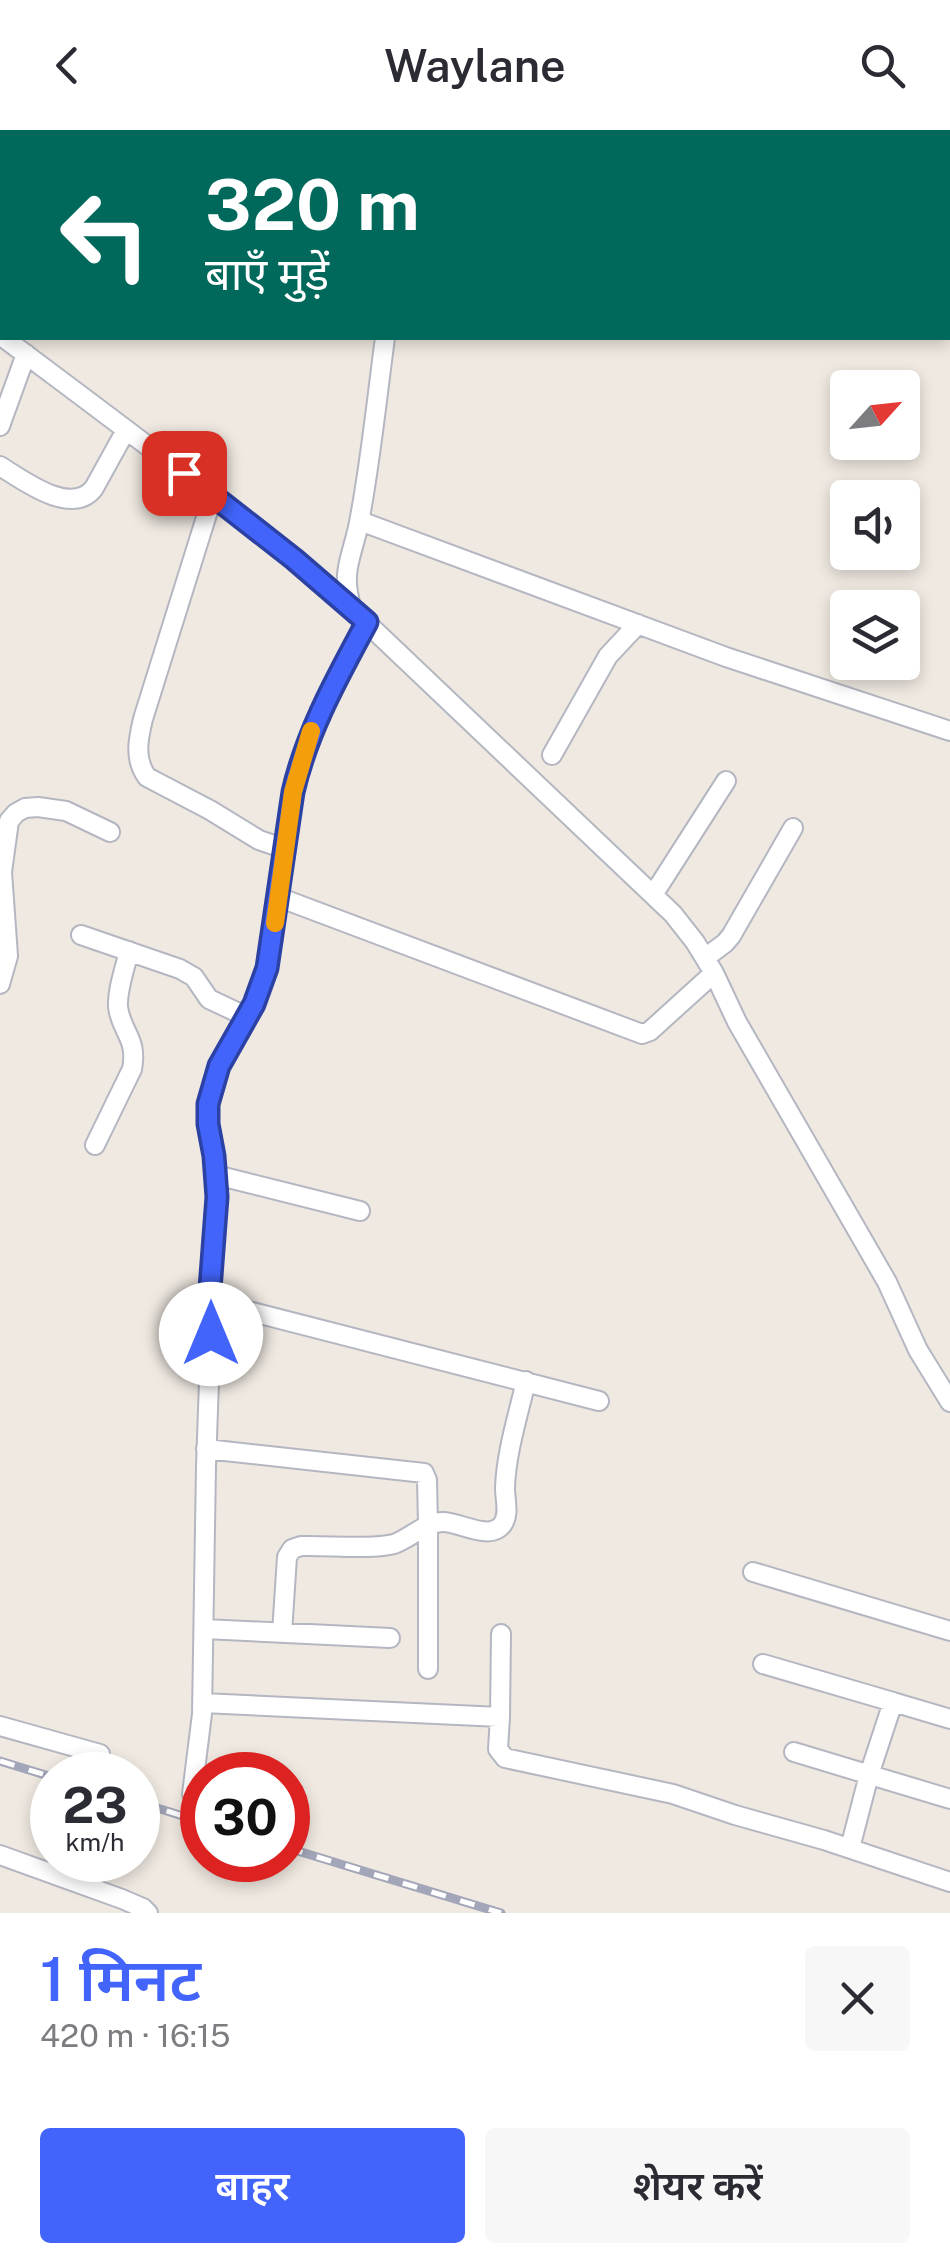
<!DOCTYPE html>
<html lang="hi">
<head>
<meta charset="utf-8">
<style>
	body { margin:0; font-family:"Public Sans","Noto Sans Devanagari",sans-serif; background:#f7f7f7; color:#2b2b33; height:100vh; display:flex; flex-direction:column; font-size:38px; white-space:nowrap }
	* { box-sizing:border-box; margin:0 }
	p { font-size:32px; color:#7c7c81 }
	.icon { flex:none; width:55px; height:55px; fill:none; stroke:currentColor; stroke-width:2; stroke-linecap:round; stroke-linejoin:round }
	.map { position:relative; height:1783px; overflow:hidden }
	.drawer { display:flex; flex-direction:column; background:#fff; flex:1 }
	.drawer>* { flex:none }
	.top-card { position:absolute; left:0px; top:0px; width:950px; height:210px; box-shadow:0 5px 15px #0003; background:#00695c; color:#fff; overflow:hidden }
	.needle { width:65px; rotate:63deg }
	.fabs { position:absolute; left:830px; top:240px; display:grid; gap:20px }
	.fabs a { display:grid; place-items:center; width:90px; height:90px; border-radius:10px; background:#fff; box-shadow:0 5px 15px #0003; font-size:50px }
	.speed { position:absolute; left:30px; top:1622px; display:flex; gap:20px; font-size:50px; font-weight:700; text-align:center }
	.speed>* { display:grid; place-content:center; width:130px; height:130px; border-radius:50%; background:#fff; box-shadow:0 5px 15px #0003; line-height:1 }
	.speed small { font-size:25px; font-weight:400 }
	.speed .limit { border:15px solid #d22; background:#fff; color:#111 }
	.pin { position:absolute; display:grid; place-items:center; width:85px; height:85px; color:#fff; margin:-42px; border-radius:20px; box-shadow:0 5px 15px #0006 }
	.me { position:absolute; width:110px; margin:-55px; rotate:0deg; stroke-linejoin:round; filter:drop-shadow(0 0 8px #0008) }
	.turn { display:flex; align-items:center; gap:35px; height:210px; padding:0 40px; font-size:45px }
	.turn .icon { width:130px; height:130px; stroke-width:2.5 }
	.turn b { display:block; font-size:70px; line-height:85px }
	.round { display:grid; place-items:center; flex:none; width:105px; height:105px; border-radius:10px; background:#f7f7f7 }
	.summary { display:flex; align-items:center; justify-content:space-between; height:170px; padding:0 40px }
	h1 { font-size:60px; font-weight:600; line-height:75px; color:#4264fb }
	.action { display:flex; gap:20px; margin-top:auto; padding:20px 40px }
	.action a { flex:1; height:115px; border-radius:10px; background:#4264fb; color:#fff; font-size:40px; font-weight:600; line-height:115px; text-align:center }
	.action a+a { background:#f7f7f7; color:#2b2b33 }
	header { display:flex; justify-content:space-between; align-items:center; height:130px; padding:0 40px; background:#fff; font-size:45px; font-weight:600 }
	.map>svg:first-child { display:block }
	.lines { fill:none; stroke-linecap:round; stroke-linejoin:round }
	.minor-casing { stroke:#b4b7c1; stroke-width:22 }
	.minor { stroke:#fff; stroke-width:18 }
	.rail-casing { stroke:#a3a6b8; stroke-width:9 }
	.rail { stroke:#fff; stroke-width:5; stroke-dasharray:15; stroke-linecap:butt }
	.route-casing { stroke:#2b41a3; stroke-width:25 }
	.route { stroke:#4264fb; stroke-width:18 }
	.slow { stroke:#f59e0b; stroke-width:18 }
</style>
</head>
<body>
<header><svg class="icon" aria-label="back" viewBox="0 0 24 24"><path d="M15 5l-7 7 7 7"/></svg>Waylane<svg class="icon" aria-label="search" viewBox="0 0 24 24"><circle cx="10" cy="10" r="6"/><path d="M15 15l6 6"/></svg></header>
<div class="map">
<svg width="950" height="1783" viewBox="0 0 950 1783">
	<rect width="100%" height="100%" fill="#efe9e1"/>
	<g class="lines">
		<defs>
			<path id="minor" d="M263,0L266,2
				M343,0L344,2
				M35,2L37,0
				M423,2V0
				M611,2V0
				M0,64L2,59
				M4,208C121,296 239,382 350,478
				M385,208C377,267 371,328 360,387C354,425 339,439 352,479L673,784L695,812L714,843L737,892L887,1152L918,1220L950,1272
				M0,296L26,224
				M0,336C24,351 72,387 94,358L126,300
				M213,365L143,589C138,610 134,629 147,647L210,680L259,710L285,719
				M360,391L726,527L950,601
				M367,492C337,547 307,601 293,662L267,838L254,874L219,936L208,974V994L214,1026L217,1067L210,1159C213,1168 215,1172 225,1175L599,1271
				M552,625L608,526L638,494
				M653,765L726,651
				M278,767L642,904L650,901L714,843
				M81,805L180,839L194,847L209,869L247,887
				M705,828L725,813L731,806L793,698
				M0,854L8,826L2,742L9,691L16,683L25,678L38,677L66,681L110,702
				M95,1015L132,939C138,908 121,902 118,877C117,860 125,838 129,821
				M216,1045L360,1081
				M206,1319L424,1343L427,1350L428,1395V1539
				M753,1442L950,1501
				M205,1499L390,1508
				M282,1503L287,1427L292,1419L301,1416C327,1415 371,1420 394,1414C411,1408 425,1392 443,1392C460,1392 489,1411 502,1395C510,1385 505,1370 505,1358C506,1323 518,1286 526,1251
				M763,1534L893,1572L869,1645L850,1718
				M893,1572L950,1589
				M203,1573L500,1587L501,1504
				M500,1587L498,1619L505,1628L673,1664L735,1685L824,1710L950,1752
				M0,1596L100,1624
				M794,1622L950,1669
				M192,1664L202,1584L206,1336L212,1167
				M0,1725L122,1769L143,1778L148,1783"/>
		</defs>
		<use href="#minor" class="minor-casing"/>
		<use href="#minor" class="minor"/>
		<defs>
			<path id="rail" d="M0,1631L52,1647
				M138,1672L202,1692
				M288,1718L501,1783"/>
		</defs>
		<use href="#rail" class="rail-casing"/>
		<use href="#rail" class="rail"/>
	</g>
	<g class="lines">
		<defs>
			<path id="route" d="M184,343L294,429L367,492C337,548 307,601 293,662L267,838L254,874L219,936L208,974V994L214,1026L217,1067L210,1159L211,1204"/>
		</defs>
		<use href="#route" class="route-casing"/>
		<use href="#route" class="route"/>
		<path class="slow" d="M275,793L293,662L311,601"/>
	</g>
</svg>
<div class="fabs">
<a><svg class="needle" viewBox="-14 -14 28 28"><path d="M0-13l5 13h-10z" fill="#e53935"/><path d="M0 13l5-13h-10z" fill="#7c7c81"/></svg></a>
<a><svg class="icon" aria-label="sound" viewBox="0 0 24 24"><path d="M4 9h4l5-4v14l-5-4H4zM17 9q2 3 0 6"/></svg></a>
<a><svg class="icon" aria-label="layers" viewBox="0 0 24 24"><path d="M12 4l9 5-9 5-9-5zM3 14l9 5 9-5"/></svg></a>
</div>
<div class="speed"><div>23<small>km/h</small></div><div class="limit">30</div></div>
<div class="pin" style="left:184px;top:343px;background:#d93025"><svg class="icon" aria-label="arrive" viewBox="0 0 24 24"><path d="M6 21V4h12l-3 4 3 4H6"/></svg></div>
<svg class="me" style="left:211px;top:1204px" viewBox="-20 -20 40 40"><circle r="19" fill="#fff"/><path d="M0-13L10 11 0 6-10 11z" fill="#4264fb"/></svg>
<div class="top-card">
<div class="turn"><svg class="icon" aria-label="left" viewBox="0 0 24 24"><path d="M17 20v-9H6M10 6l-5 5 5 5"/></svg><div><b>320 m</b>बाएँ मुड़ें</div></div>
</div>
</div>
<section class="drawer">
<div class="summary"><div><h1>1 मिनट</h1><p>420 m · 16:15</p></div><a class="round"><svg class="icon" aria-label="close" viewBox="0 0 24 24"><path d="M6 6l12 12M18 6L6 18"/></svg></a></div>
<div class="action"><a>बाहर</a><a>शेयर करें</a></div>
</section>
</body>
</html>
